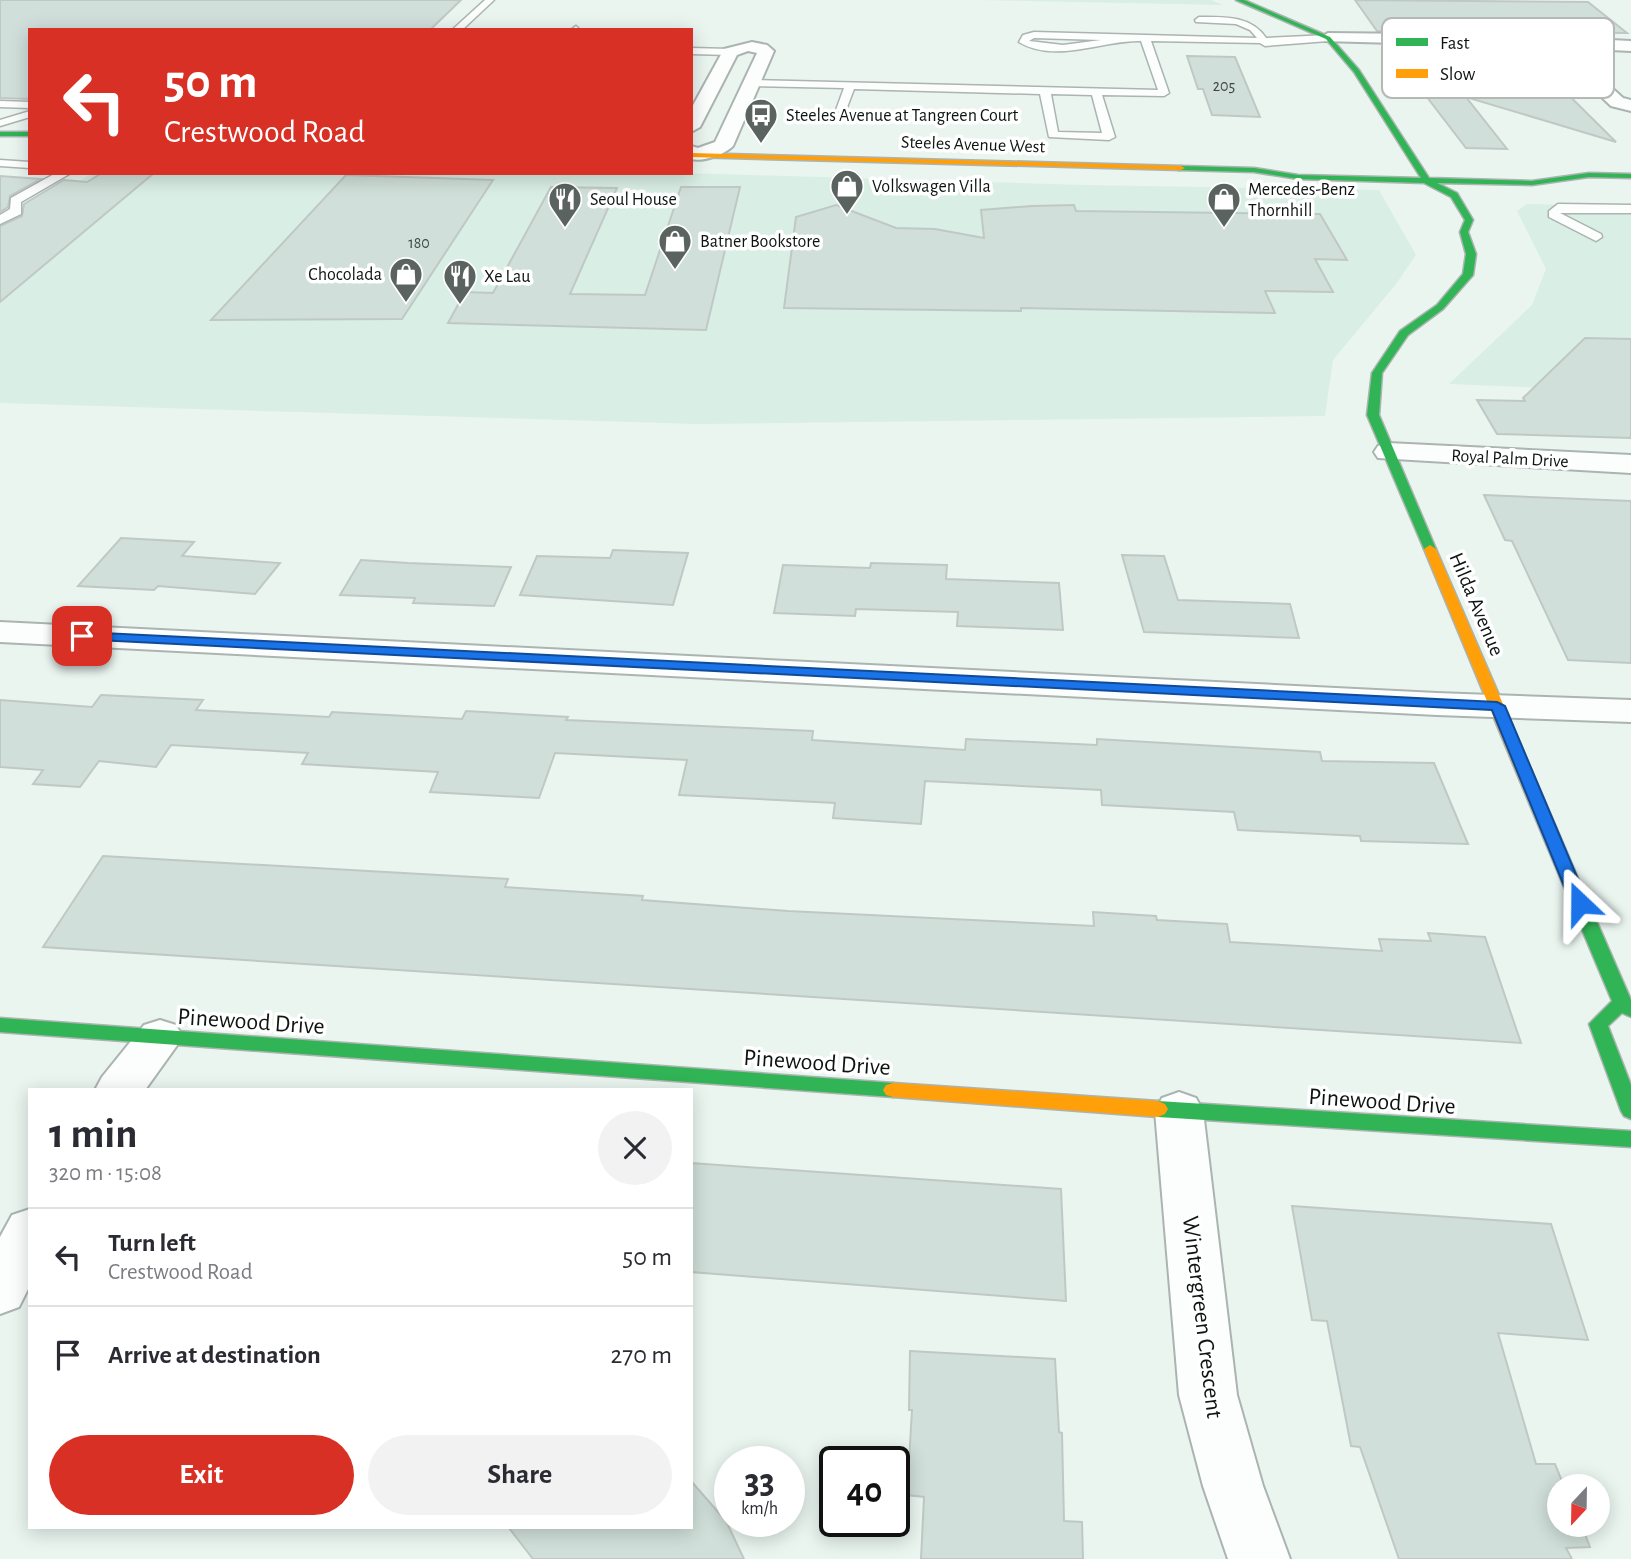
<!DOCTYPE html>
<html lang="en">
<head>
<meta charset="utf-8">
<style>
	body { margin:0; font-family:"Alegreya Sans",sans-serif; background:#f2f2f3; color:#2b2b33; height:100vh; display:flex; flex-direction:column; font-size:26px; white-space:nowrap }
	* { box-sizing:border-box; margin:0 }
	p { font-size:23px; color:#7c7c81 }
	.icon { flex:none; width:38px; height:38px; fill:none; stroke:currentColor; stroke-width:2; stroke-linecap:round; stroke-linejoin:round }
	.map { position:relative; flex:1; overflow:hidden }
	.drawer { position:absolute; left:28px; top:1088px; width:665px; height:441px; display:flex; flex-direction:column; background:#fff; border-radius:0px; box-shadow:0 4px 18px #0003 }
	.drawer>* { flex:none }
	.top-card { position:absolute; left:28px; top:28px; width:665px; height:147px; border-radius:0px; box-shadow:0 4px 18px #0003; background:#d93025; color:#fff; overflow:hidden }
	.needle { width:46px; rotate:202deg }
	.tools { position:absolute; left:1547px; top:1474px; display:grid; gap:14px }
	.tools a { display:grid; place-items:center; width:63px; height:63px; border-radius:50%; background:#fff; box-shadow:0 4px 18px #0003; font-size:35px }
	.speed { position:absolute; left:714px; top:1446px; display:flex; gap:14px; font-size:35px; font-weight:700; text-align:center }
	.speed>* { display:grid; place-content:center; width:91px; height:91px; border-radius:50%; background:#fff; box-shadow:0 4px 18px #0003; line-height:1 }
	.speed small { font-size:18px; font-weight:400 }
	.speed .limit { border:4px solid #111; border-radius:10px; background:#fff; color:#111 }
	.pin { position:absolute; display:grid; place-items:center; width:60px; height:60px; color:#fff; margin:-30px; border-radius:14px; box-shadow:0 4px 10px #0006 }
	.me { position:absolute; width:77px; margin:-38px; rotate:337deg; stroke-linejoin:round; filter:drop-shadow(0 0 5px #0008) }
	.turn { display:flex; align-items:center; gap:24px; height:147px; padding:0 21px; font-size:32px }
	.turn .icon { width:91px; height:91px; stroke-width:2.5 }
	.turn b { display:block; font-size:49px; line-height:60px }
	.round { display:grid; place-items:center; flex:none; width:74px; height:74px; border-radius:37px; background:#f2f2f3 }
	.overview { display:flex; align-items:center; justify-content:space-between; height:119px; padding:0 21px }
	h1 { font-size:42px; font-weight:700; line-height:52px }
	.action { display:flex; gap:14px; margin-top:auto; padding:14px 21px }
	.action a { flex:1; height:80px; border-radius:42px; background:#d93025; color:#fff; font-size:28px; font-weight:700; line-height:80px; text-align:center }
	.action a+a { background:#f2f2f3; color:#2b2b33 }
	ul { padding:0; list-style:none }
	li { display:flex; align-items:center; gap:21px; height:98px; padding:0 21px; border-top:2px solid #e1e1e2 }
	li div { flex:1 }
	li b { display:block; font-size:26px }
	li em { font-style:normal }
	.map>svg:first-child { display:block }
	.built { fill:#d9eee5 }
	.building { fill:#d0dfd9; stroke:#c0c8c5; stroke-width:2 }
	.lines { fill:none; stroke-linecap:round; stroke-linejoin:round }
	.lane-casing { stroke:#abb4b0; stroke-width:3 }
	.street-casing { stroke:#abb4b0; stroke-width:4 }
	.fast-casing { stroke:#abb4b0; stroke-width:3 }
	.slow-casing { stroke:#abb4b0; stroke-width:3 }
	.lane { fill:#fcfefd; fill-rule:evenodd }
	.street { fill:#fcfefd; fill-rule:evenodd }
	.fast { fill:#30b455; fill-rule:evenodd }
	.slow { fill:#ff9f0a; fill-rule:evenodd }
	.route { fill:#1a73e8; stroke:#114b97; stroke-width:2 }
	.labels { text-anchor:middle; stroke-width:7; stroke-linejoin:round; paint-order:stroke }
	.far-number-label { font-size:16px; fill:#3e4744 }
	.far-poi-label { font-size:18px; fill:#0d1412; stroke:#fff; text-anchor:start }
	.far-street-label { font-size:18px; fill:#0d1412; stroke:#fff }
	.street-label { font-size:21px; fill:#0d1412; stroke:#fff }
	.near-street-label { font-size:24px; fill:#0d1412; stroke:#fff }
	.key { fill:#fff; stroke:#b6b8b8; stroke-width:2 }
	.key-label { font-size:19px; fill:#0d1412 }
</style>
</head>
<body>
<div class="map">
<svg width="1631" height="1559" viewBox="0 0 1631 1559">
	<rect width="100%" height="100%" fill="#eaf5f0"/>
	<path class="built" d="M976,0H1211L1223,5Z
		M93,173H683L1084,185L1379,190L1416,255L1396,284L1333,360L1325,416L698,424L0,403V227Z
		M1527,204L1631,206V391L1449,384L1532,305L1546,269L1517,211Z"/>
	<path class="building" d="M0,0H461L430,30H30V99L0,98Z
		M1355,0L1588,2L1627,33L1377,31Z
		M1387,45L1522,49L1616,142L1466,97L1507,149L1466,148Z
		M1187,56L1235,57L1260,117L1212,115L1203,89H1198Z
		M102,173H154L0,302V226L22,216L24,204L64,180L87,182Z
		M346,175L493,180L402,319L211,320Z
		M0,176L41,179L10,196L8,207L0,212Z
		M551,187L617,188L570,294L645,295L681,187H740L706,330L448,323L465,292L493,293Z
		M836,205L896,228L935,229L984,238L981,210L1032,206L1074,205L1076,211L1320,214L1347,260L1315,259L1333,292L1265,291L1275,313L1021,308V311L784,308L796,217Z
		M1585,338L1631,339V438L1497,434L1477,400L1525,401L1523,398Z
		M1484,495L1631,501V663L1568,660L1512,541L1505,540Z
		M121,538L194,542L182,556L280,563L255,594L158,586L154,590L78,586Z
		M613,550L688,553L673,605L520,595L537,556L610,558Z
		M1122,555L1164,556L1178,600L1290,604L1299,638L1144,632Z
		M361,560L408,563L511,567L494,606L413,603L415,598L340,595Z
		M871,563L947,565L946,579L1059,583L1063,630L957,626L958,612L856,609L855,616L774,613L783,565L870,568Z
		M101,695L203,700L196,710L329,717L332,712L462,719L466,711L568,717L566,720L813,731L812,740L965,750L966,739L1097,745V739L1320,752L1322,761L1434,763L1468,844L1361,841L1360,836L1238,830L1234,812L1102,805L1101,790L925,781L921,824L833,818L835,803L679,795L687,760L555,753L539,798L430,792L438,772L302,764L308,753L171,745L156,767L99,761L80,787L33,784L43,770L0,767V700L92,707Z
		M103,856L508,879L505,887L643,896L642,900L788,911L1094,926L1093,912L1156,916L1157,920L1227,924L1230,942L1382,951L1379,939L1431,941L1428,933L1485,937L1521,1043L43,947Z
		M691,1163L1061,1189L1066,1301L691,1272Z
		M1292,1206L1551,1224L1588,1340L1498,1333L1536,1464H1555L1564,1486H1559V1524H1581L1590,1547L1566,1548L1572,1559H1399L1360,1447L1351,1446L1327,1321L1312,1320Z
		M910,1351L1055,1359L1059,1432L1062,1433L1064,1521L1082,1522L1083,1559H921L924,1497L907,1495L912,1410H909Z
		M691,1481L726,1521L744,1559H533L509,1528H691Z"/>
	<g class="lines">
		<defs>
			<path id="lane" d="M485,0H494L462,30H452Z
				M1199,17C1223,17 1251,15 1266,38L1328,35L1333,38L1328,41L1265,46L1260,43L1151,41L1169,93L1164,96L1102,95L1115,137L1109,140L1049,137L1040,94L854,89L846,110L841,113L836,110L844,88L752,86L747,83L752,80L1158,90L1141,41C1103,40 1055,64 1019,42L1023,35L1034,32L1257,38L1250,30L1236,24L1196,22L1195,20ZM1034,38L1101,40L1063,45L1029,41ZM1051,94L1092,95L1102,133L1058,132Z
				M576,26L580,30H571Z
				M691,48L730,49L735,52L730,55L691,54Z
				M0,101L30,102V108L0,107Z
				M30,111V117L0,126V120Z
				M0,160L30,162V168L0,166Z
				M56,173H71L21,202V214L0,224V215L10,209L11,198Z
				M1558,204L1631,205V213H1560L1601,234L1602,237L1596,241L1549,217V211Z"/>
			<path id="street" d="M1328,33L1508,35L1631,41V51L1568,48L1623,98L1631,100V111L1611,106L1549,47L1322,41L1320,38Z
				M752,42L767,45L774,51L733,146C724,155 703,162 691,159V146L698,148L715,142L757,53L748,51L737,55L700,127L691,132V109L724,49Z
				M1388,443L1631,455V473L1378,458L1374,452L1378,446Z
				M0,622L1437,693L1631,700V722L1437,715L0,642Z
				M160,1020L176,1025L183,1037L145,1090H95L102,1077L144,1025Z
				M1179,1092L1196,1098L1203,1111L1237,1395L1263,1486L1290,1559H1228L1203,1486L1179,1395L1155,1111L1162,1098Z
				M30,1209V1285L19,1307L0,1314V1237L12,1215Z"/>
			<path id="fast" d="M1236,0H1244L1330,37L1359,70L1429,178L1532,181L1589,173L1631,174V178L1589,177L1532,185L1437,183L1457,193L1473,220L1468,232L1476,254L1473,275L1443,309L1408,335L1382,373L1379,415L1436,549L1435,552L1430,553L1424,549L1367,415L1372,373L1400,331L1437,305L1463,274L1466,254L1460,232L1465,220L1451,197L1424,183L1298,179L1254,172L1178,170L1181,166L1254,168L1298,175L1421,178L1354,72L1326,39Z
				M0,132H30V136H0Z
				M1575,886L1584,892L1631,1000V1017L1622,1013L1608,1026L1631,1085V1119L1624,1116L1621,1111L1589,1024L1612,1001L1566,892Z
				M0,1018L893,1083L900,1085L903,1090L900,1095L893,1097L0,1032Z
				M1158,1101L1631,1131V1147L1158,1117L1151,1114L1148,1109L1151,1104Z"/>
			<path id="slow" d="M691,153L1181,166L1185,168L1181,170L691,157Z
				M1430,545L1436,549L1584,892L1581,896H1569L1566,892L1424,549Z
				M893,1083L1158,1101L1165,1104L1168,1109L1165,1114L1158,1117L893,1097L886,1095L883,1090L886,1085Z"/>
		</defs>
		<use href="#lane" class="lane-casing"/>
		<use href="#street" class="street-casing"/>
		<use href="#fast" class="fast-casing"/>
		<use href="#slow" class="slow-casing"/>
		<use href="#lane" class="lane"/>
		<use href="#street" class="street"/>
		<use href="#fast" class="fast"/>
		<use href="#slow" class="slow"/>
	</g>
	<path class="route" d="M82,632L1497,702L1505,706L1588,903L1580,909L1571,903L1492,710L77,639L75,636Z"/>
	<defs>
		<symbol id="bus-pin" viewBox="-11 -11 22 30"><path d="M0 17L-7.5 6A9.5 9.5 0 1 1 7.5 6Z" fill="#5a6360" stroke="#fff"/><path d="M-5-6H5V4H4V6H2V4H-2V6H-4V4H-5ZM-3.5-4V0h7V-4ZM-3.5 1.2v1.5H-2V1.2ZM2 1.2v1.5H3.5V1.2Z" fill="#fff"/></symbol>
		<symbol id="shop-pin" viewBox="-11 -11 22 30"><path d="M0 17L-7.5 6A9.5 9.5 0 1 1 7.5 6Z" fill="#5a6360" stroke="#fff"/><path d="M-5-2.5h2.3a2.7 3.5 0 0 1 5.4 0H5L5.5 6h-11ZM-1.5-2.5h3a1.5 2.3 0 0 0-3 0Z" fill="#fff"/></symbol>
		<symbol id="restaurant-pin" viewBox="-11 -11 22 30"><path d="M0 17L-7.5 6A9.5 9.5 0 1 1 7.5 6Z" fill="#5a6360" stroke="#fff"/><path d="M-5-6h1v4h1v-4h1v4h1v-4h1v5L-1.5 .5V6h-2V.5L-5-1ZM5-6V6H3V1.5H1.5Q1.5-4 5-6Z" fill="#fff"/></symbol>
	</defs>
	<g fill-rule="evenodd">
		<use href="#bus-pin" x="742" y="96" width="38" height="52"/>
		<use href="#shop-pin" x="828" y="167" width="38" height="52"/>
		<use href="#restaurant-pin" x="546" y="180" width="38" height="52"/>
		<use href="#shop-pin" x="1205" y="180" width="38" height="52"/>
		<use href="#shop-pin" x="656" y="222" width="38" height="52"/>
		<use href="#shop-pin" x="387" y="255" width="38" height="52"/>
		<use href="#restaurant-pin" x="441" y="257" width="38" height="52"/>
	</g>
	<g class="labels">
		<g class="far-number-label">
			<text x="1224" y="91">205</text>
			<text x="419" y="248">180</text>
		</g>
		<g class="far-poi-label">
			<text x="786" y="121">Steeles Avenue at Tangreen Court</text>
			<text x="872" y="192">Volkswagen Villa</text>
			<text x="1248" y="195">Mercedes-Benz<tspan x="1248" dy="21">Thornhill</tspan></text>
			<text x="590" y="205">Seoul House</text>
			<text x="700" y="247">Batner Bookstore</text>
			<text x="382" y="280" text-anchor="end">Chocolada</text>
			<text x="484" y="282">Xe Lau</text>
		</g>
		<g class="far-street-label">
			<text transform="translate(973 144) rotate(2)" y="6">Steeles Avenue West</text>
			<text transform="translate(1510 458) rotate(3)" y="6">Royal Palm Drive</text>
		</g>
		<g class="street-label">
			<text transform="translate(1477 604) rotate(67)" y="7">Hilda Avenue</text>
		</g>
		<g class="near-street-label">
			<text transform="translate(251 1021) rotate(4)" y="8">Pinewood Drive</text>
			<text transform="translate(817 1062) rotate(4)" y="8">Pinewood Drive</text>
			<text transform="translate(1382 1101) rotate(4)" y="8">Pinewood Drive</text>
			<text transform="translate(1203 1317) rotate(83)" y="8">Wintergreen Crescent</text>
		</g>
	</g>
	<rect x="1382" y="18" width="232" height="80" rx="10" class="key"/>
	<rect x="1396" y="38" width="32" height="8" fill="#30b455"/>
	<rect x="1396" y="69" width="32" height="9" fill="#ff9f0a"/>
	<g class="key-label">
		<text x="1440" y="49">Fast</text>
		<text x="1440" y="80">Slow</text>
	</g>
</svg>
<div class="tools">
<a><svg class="needle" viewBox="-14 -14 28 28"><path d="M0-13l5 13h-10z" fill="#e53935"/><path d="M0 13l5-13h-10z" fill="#7c7c81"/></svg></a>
</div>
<div class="speed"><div>33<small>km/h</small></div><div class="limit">40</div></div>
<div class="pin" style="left:82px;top:636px;background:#d93025"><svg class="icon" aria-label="arrive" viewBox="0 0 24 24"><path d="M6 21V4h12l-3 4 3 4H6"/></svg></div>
<svg class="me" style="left:1580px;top:903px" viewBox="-20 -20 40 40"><path d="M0-17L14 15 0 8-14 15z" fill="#1a73e8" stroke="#fff" stroke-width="4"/></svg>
<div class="top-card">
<div class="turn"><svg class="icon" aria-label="left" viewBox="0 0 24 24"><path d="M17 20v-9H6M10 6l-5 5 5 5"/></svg><div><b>50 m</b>Crestwood Road</div></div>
</div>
<section class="drawer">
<div class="overview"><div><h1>1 min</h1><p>320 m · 15:08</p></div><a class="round"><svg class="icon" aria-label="close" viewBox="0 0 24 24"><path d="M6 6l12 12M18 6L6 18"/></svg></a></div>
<ul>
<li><svg class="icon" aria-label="left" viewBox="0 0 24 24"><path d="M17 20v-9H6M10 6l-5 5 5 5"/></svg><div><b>Turn left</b><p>Crestwood Road</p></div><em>50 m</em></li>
<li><svg class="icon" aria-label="arrive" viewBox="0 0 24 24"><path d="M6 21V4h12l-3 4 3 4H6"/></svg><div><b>Arrive at destination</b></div><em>270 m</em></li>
</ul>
<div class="action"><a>Exit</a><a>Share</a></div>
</section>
</div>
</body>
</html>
